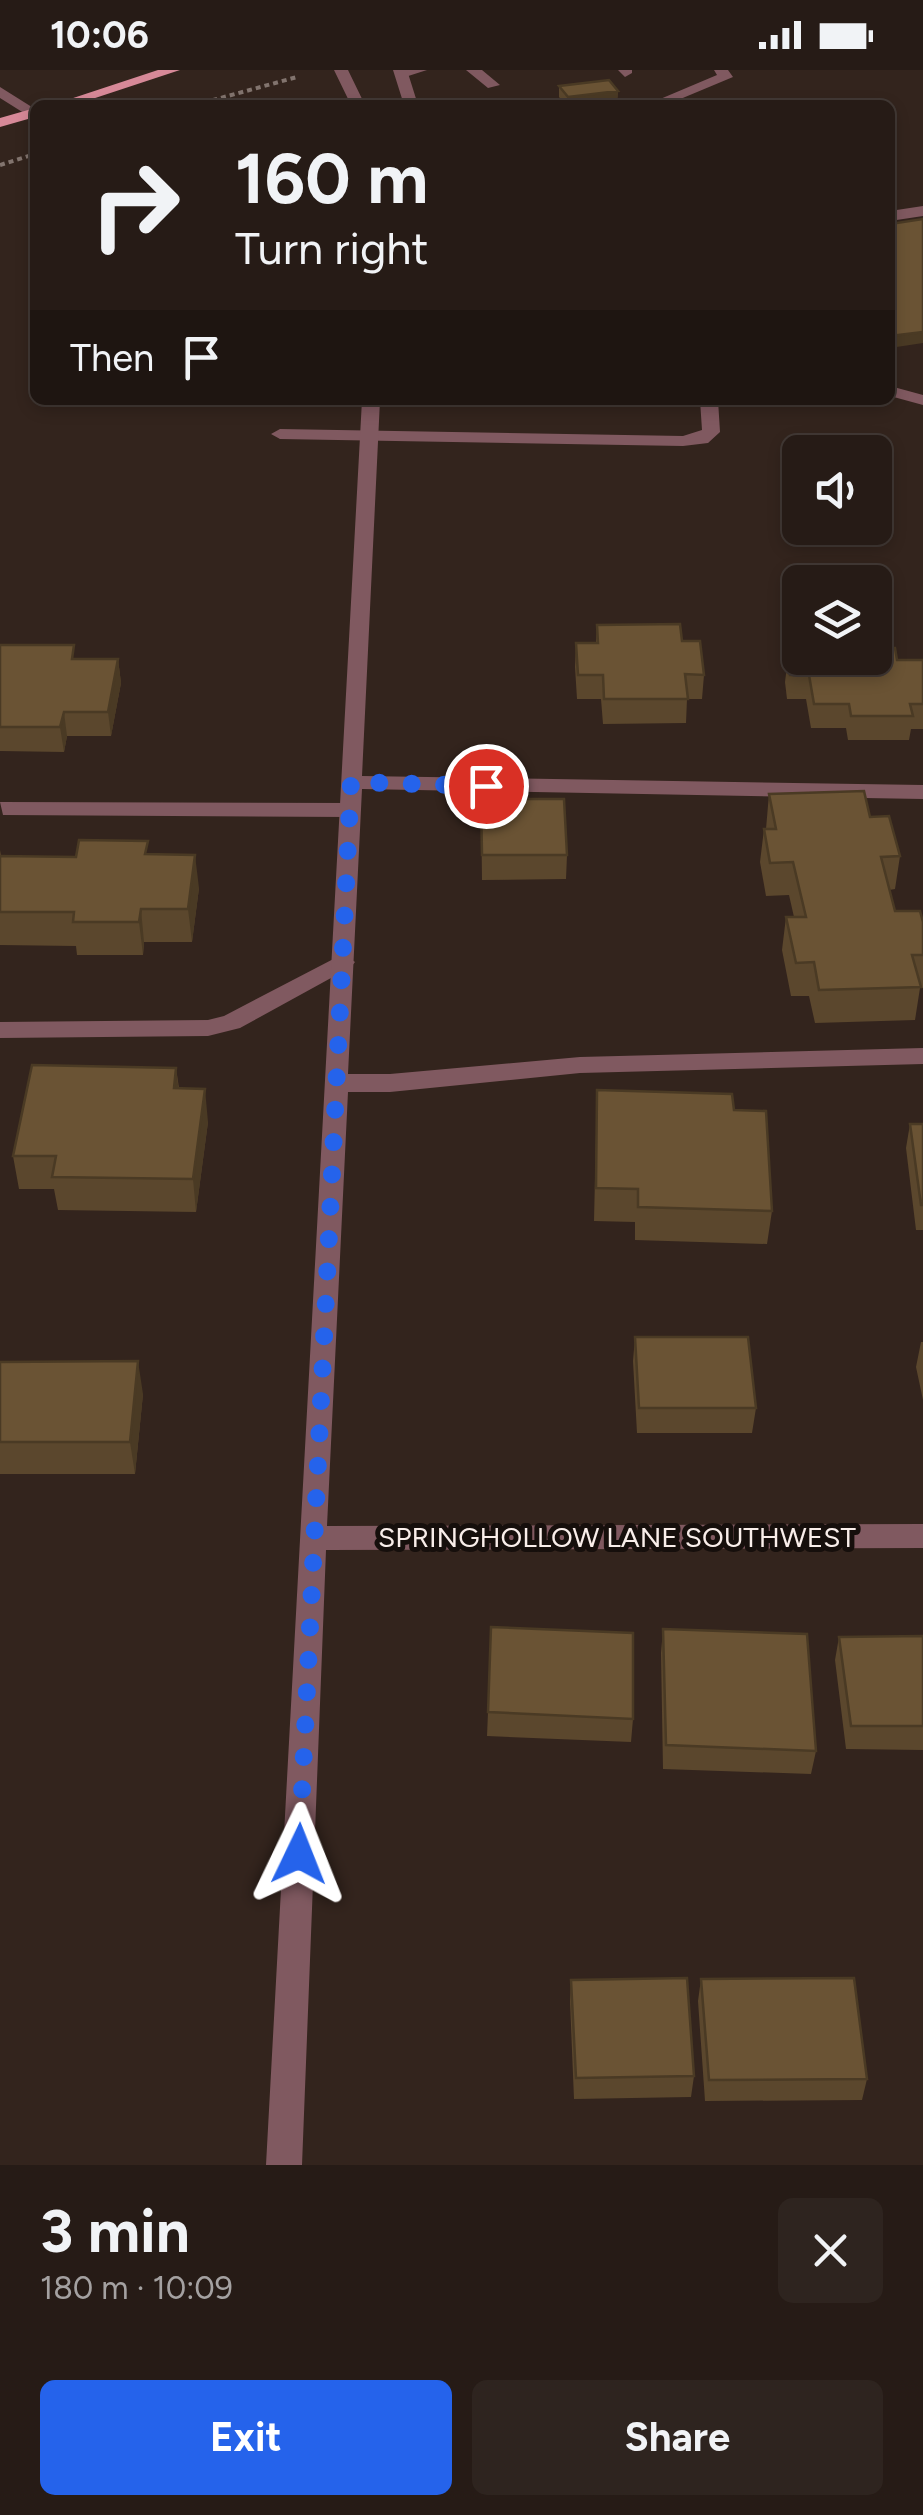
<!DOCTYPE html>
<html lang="en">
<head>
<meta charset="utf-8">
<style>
	body { margin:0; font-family:Figtree,sans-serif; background:#2e241f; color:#f1f3f6; height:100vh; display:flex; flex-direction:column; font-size:38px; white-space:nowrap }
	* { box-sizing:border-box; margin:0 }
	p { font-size:32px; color:#a4a1a1 }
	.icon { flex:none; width:55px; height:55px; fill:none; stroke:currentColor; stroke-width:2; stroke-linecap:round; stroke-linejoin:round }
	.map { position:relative; height:2095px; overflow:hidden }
	.panel { display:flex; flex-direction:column; background:#261b16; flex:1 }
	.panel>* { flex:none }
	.hud { position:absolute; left:30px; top:30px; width:865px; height:305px; border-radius:15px; box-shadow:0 5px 15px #0003,0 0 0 2px #423935; background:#261b16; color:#f1f3f6; overflow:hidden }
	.controls { position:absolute; left:782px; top:365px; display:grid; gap:20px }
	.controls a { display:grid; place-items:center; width:110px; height:110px; border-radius:15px; background:#261b16; box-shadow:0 5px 15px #0003,0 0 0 2px #423935; font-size:50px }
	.pin { position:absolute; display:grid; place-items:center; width:85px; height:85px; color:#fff; margin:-42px; border:5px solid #fff; border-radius:50%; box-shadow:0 2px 10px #0007 }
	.me { position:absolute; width:110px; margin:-55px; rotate:2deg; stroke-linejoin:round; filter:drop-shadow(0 0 8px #0008) }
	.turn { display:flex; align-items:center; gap:35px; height:210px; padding:0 40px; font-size:45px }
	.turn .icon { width:130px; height:130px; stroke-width:2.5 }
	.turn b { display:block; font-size:70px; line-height:85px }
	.then { display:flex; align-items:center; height:95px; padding:0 40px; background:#0003; gap:20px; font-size:38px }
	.round { display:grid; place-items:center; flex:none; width:105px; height:105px; border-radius:15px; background:#2e241f }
	.summary { display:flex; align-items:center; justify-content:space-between; height:170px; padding:0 40px }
	h1 { font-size:60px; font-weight:700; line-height:75px }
	.cta { display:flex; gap:20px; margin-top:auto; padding:20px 40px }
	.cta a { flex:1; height:115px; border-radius:15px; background:#2563eb; color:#fff; font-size:40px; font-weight:700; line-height:115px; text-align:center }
	.cta a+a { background:#2e241f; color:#f1f3f6 }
	.status { display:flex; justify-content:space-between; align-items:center; height:70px; padding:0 50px; background:#261b16; direction:ltr }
	.status svg { height:28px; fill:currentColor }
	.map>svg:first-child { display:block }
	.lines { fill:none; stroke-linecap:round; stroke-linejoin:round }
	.path { stroke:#82746e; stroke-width:4; stroke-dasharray:5 4; stroke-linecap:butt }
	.lane { fill:#805960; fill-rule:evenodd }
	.street { fill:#805960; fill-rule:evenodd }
	.primary { fill:#d78998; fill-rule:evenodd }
	.wall { fill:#5b472d }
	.shaded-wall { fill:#4a3a24 }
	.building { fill:#6a5334; stroke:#4a3a24; stroke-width:2.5 }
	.route { stroke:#2563eb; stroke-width:18; stroke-dasharray:0 32.4 }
	.labels { text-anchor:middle; stroke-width:10; stroke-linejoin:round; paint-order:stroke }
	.street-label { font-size:28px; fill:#f9eeea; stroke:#160f0c }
</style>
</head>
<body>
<div class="status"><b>10:06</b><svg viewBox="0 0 49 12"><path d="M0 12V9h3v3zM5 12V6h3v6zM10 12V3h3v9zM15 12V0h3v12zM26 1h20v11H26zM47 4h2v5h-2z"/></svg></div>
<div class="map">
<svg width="923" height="2095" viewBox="0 0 923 2095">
	<rect width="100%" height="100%" fill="#33241d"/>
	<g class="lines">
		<path class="path" d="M195,35L297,7
			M0,95L35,84"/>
		<path class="lane" d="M401,0H427L402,8L395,4Z
			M466,0H482L500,15L488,18Z
			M618,0H632V3L625,7Z
			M714,0H728L733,7L666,35H646L717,5Z
			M0,17L35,39V50L0,28Z
			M923,136V146L890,151V141Z
			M890,316L923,325V335L890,326Z
			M700,330H718L720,362L708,373L683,376L280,369L271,364L280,359L683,366L702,360Z
			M0,732L350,733L361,740L350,747L3,745Z
			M343,884L355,892L351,897L240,958L208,966L0,968V952L208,950L224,946Z"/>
		<path class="street" d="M334,0H348L365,35H351Z
			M393,0H407L418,35H404Z
			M362,330H380L362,706L923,715V729L362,719L348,1004H390L580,987L923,978V994L580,1003L390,1022H348L327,1456L923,1454V1478L326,1480L302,2095H266Z"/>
		<path class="primary" d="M158,0H180L74,35H52Z
			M35,38V47L0,57V48Z"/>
	</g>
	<path class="wall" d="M559,16L618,21L617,32L590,35H565L559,27Z
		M35,129V173H34L31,144Z
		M597,555L682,571L704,605L702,629H687L686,653L603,654L601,629H577L575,597L576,573H596Z
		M0,575L76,589H118L121,613L111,666H67L64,682L0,681Z
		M788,588L923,590V659H911L909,670H848L846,658H811L806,629H787L785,612Z
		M769,724L870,747L900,786L895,819L889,820L895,841L923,852V918H920L915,950L815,953L809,926H791L782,880L786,847H794L789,825L766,826L760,792L764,759H766Z
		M481,729L567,785L566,809L482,810Z
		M0,780L1,786L76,787L149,784L199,818L192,872H144L143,885H77L76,876L0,875Z
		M176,998L179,1018L208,1052L196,1142L58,1140L54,1119H19L13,1086Z
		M597,1020L734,1040L772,1141L767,1174L635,1170V1152L594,1151Z
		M910,1054H923V1160H916L906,1078Z
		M635,1267L756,1338L752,1363H637L633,1291Z
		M921,1272H923V1330L916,1297Z
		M0,1292L143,1324L135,1404H0Z
		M663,1559L816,1681L811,1704L663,1699L661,1583Z
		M923,1566V1680L846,1679L835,1590L839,1567Z
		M488,1642L633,1649L631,1672L487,1666Z
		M701,1909L867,2009L862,2030L705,2031L698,1931Z
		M571,1910L694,2006L691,2027L574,2029L570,1931Z"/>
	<path class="shaded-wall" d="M618,21L617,32L590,35H567L568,27Z
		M923,262V273L890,278V266Z
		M118,589L121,613L111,666L108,642Z
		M64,642L67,666L64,682L60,657Z
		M195,785L199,818L192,872L188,839Z
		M141,839L144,872L143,885L139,852Z
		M176,998L180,1031L174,1018Z
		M205,1019L208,1052L196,1142L193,1109Z
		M138,1291L143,1324L135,1404L130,1372Z"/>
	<path class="building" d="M609,10L618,21L568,27L559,16Z
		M35,129V144H31Z
		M923,149V262L890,266V154Z
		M680,554L682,571H700L704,605L685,604L688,629H604L603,605H578L576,573H598L597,555Z
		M0,575H74L72,589H118L108,642H64L60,657H0Z
		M875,578H895L897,590H923V634H910L913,646H851L849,634H814L809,605H790L788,588H875Z
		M864,721L870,747L889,746L900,786L881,787L895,841H920L923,852V885H912L921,917L819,920L814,892L796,893L786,847H806L793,792L770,793L764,759H776L769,724Z
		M481,729H564L567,785H482Z
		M79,770L148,771L145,784L195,785L188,839H141L139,852H73L74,842H0V786L76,787Z
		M32,995L176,998L174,1018L205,1019L193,1109L52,1107L56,1086H13Z
		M597,1020L732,1024L734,1040L766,1041L772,1141L638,1137V1119L596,1118Z
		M910,1054H923V1135H921Z
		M635,1267H748L756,1338H639Z
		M138,1291L130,1372H0V1292Z
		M491,1557L633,1563V1649L488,1642Z
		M663,1559L807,1564L816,1681L666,1675Z
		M923,1566V1656H851L839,1567Z
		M687,1908L694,2006L576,2008L571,1910Z
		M854,1908L867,2009L709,2010L701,1909Z"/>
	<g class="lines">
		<path class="route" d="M299,1784L351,712L486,716"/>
	</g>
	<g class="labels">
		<g class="street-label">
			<text x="617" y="1477">SPRINGHOLLOW LANE SOUTHWEST</text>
		</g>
	</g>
</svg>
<div class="controls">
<a><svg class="icon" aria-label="sound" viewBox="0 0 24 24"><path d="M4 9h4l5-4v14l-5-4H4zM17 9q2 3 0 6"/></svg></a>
<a><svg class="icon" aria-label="layers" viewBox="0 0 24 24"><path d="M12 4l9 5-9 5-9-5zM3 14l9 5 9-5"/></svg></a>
</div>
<div class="pin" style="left:486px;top:716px;background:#d93025"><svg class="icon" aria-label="arrive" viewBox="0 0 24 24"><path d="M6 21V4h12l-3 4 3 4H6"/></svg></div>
<svg class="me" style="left:299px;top:1784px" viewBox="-20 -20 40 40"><path d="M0-17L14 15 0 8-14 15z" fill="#2563eb" stroke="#fff" stroke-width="4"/></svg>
<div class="hud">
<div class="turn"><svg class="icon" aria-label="right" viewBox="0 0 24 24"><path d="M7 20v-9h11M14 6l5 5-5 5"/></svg><div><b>160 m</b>Turn right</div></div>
<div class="then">Then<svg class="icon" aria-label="arrive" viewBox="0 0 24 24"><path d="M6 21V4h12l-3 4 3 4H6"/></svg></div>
</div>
</div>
<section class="panel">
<div class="summary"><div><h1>3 min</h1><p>180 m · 10:09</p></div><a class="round"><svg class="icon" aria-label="close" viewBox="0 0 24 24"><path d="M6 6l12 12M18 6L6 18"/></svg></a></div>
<div class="cta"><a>Exit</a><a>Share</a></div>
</section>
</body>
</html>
